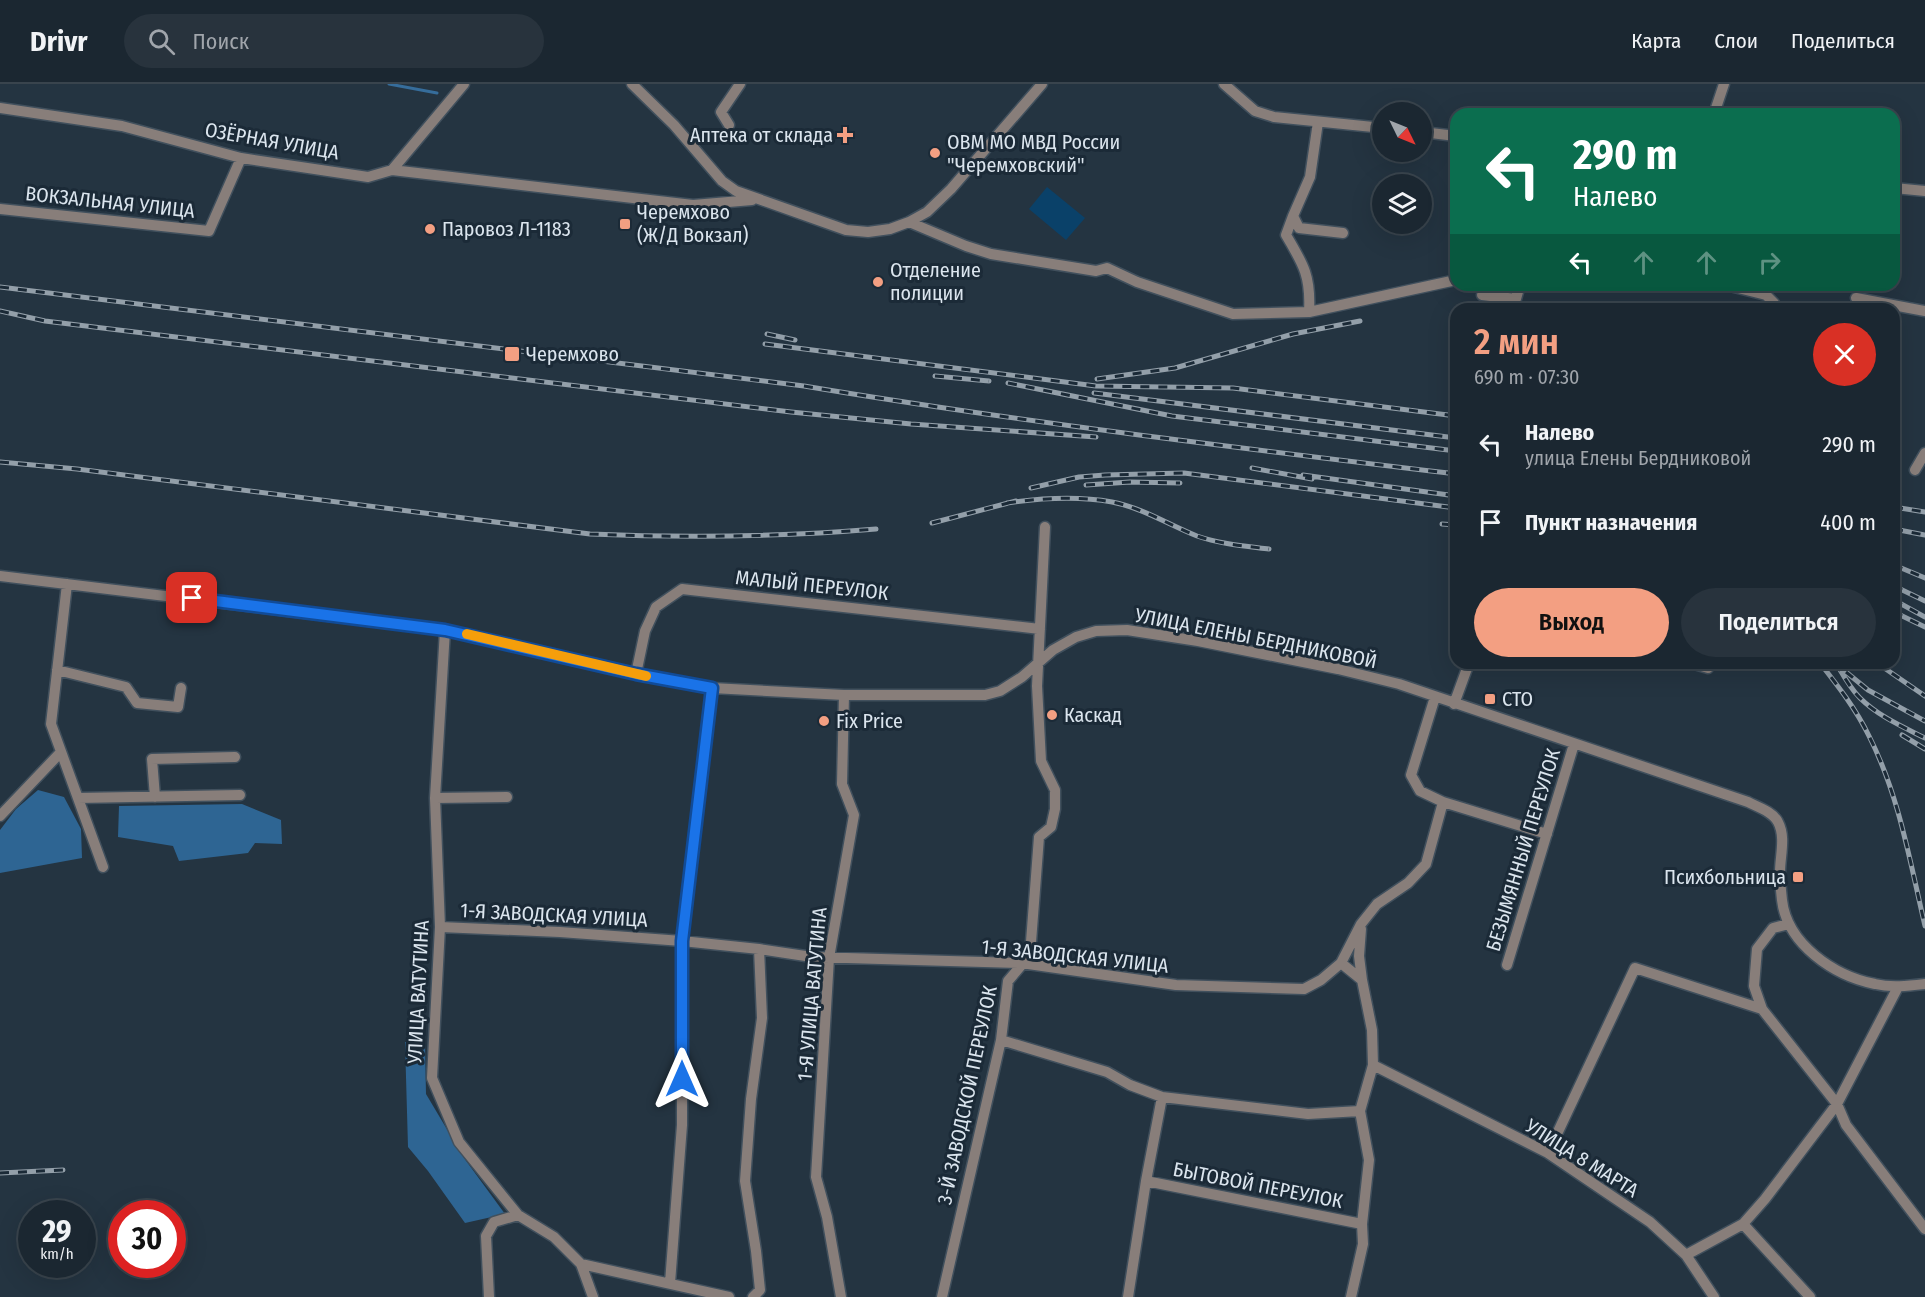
<!DOCTYPE html>
<html lang="ru">
<head>
<meta charset="utf-8">
<style>
	body { margin:0; font-family:"Fira Sans Condensed",sans-serif; background:#28333d; color:#f1f3f6; height:100vh; display:flex; flex-direction:column; font-size:22px; white-space:nowrap }
	* { box-sizing:border-box; margin:0 }
	p { font-size:20px; color:#a0a5ab }
	.icon { flex:none; width:33px; height:33px; fill:none; stroke:currentColor; stroke-width:2; stroke-linecap:round; stroke-linejoin:round }
	.map { position:relative; flex:1; overflow:hidden }
	.side { position:absolute; left:1450px; top:219px; width:450px; height:366px; display:flex; flex-direction:column; background:#1b2731; border-radius:18px; box-shadow:0 6px 24px #0002,0 0 0 2px #39444d }
	.side>* { flex:none }
	.top-card { position:absolute; left:1450px; top:24px; width:450px; height:183px; border-radius:18px; box-shadow:0 6px 24px #0002,0 0 0 2px #39444d; background:#0b6e4f; color:#fff; overflow:hidden }
	.needle { width:39px; rotate:133deg }
	.fabs { position:absolute; left:1372px; top:18px; display:grid; gap:12px }
	.fabs a { display:grid; place-items:center; width:60px; height:60px; border-radius:50%; background:#1b2731; box-shadow:0 6px 24px #0002,0 0 0 2px #39444d; font-size:30px }
	.speed { position:absolute; left:18px; top:1116px; display:flex; gap:12px; font-size:30px; font-weight:700; text-align:center }
	.speed>* { display:grid; place-content:center; width:78px; height:78px; border-radius:50%; background:#1b2731; box-shadow:0 6px 24px #0002,0 0 0 2px #39444d; line-height:1 }
	.speed small { font-size:15px; font-weight:400 }
	.speed .limit { border:9px solid #d22; background:#fff; color:#111 }
	.pin { position:absolute; display:grid; place-items:center; width:51px; height:51px; color:#fff; margin:-26px; border-radius:12px; box-shadow:0 3px 9px #0006 }
	.me { position:absolute; width:66px; margin:-33px; rotate:0deg; stroke-linejoin:round; filter:drop-shadow(0 0 4px #0008) }
	.turn { display:flex; align-items:center; gap:21px; height:126px; padding:0 24px; font-size:27px }
	.turn .icon { width:78px; height:78px; stroke-width:2.5 }
	.turn b { display:block; font-size:42px; line-height:51px }
	.lanes { display:flex; align-items:center; height:57px; padding:0 24px; background:#0003; justify-content:center; gap:30px; direction:ltr }
	.lanes .off { opacity:.35 }
	.round { display:grid; place-items:center; flex:none; width:63px; height:63px; border-radius:32px; background:#28333d }
	.headline { display:flex; align-items:center; justify-content:space-between; height:102px; padding:0 24px }
	h1 { font-size:36px; font-weight:600; line-height:45px; color:#f39f82 }
	.primary-button { display:flex; gap:12px; margin-top:auto; padding:12px 24px }
	.primary-button a { flex:1; height:69px; border-radius:36px; background:#f39f82; color:#111; font-size:24px; font-weight:600; line-height:69px; text-align:center }
	.primary-button a+a { background:#28333d; color:#f1f3f6 }
	ul { padding:0; list-style:none }
	li { display:flex; align-items:center; gap:18px; height:78px; padding:0 24px }
	li div { flex:1 }
	li b { display:block; font-size:22px }
	li em { font-style:normal }
	header { display:flex; align-items:center; gap:36px; box-sizing:border-box; height:84px; padding:0 30px; background:#1b2731; border-bottom:2px solid #39444d }
	header strong { font-size:28px }
	nav { display:flex; gap:33px; margin-inline-start:auto; font-size:21px }
	.search { width:420px; height:54px; background:#28333d; display:flex; align-items:center; gap:15px; box-sizing:border-box; padding:0 21px; border-radius:33px; color:#a0a5ab; font-size:22px }
	.map>svg:first-child { display:block }
	.green { fill:#0a4169 }
	.forest { fill:#2e6593 }
	.lines { fill:none; stroke-linecap:round; stroke-linejoin:round }
	.stream { stroke:#366d9b; stroke-width:3 }
	.minor-casing { stroke:#41505d; stroke-width:13 }
	.minor { stroke:#887e7a; stroke-width:10 }
	.rail-casing { stroke:#939fa9; stroke-width:5 }
	.rail { stroke:#1b2a37; stroke-width:3; stroke-dasharray:9; stroke-linecap:butt }
	.route-casing { stroke:#114b97; stroke-width:15 }
	.route { stroke:#1a73e8; stroke-width:10 }
	.slow { stroke:#f59e0b; stroke-width:10 }
	.poi-dot { fill:#f39f82; stroke:#1b2a37; stroke-width:2 }
	.labels { text-anchor:middle; stroke-width:6; stroke-linejoin:round; paint-order:stroke }
	.poi-label { font-size:20px; fill:#dbe5ee; stroke:#1b2a37; text-anchor:start }
	.street-label { font-size:20px; fill:#dbe5ee; stroke:#1b2a37 }
</style>
</head>
<body>
<header>
<strong>Drivr</strong>
<div class="search"><svg class="icon" aria-label="search" viewBox="0 0 24 24"><circle cx="10" cy="10" r="6"/><path d="M15 15l6 6"/></svg>Поиск</div>
<nav><a>Карта</a><a>Слои</a><a>Поделиться</a></nav>
</header>
<div class="map">
<svg width="1925" height="1213" viewBox="0 0 1925 1213">
	<rect width="100%" height="100%" fill="#243441"/>
	<path class="green" d="M1047,103L1085,134L1066,156L1029,125Z"/>
	<path class="forest" d="M38,706L64,713L81,745L82,774L0,789V746L16,725Z
		M242,720L281,736L282,760L255,759L248,769L179,777L173,762L118,753L119,722Z
		M405,958L425,960L426,1010L464,1074L505,1130L465,1139L428,1087L408,1063Z"/>
	<g class="lines">
		<path class="stream" d="M389,0L437,9"/>
		<defs>
			<path id="minor" d="M632,0L674,41L722,97L736,107L846,146L868,148L890,145L909,138L927,128L951,105L1042,0
				M1224,0L1255,27L1274,33L1383,44
				M0,24L122,42L241,74L368,93L392,86L464,0
				M1714,30L1724,0
				M1318,38L1310,93L1293,132L1299,144L1343,149
				M729,41L721,28L740,0
				M1422,48L1456,52
				M392,86L693,121L752,116
				M1894,104L1925,107
				M0,125L209,147L241,74
				M1293,132L1286,151C1304,181 1311,193 1309,228
				M909,138L966,162L991,170L1096,187L1107,184L1137,198L1233,230L1309,228L1456,196
				M1726,201L1766,211L1774,219L1773,225
				M1482,211L1516,215L1520,201
				M1856,214L1925,227
				M1915,386L1925,369
				M0,492L445,546L636,590L712,604L844,611H985L1000,607L1022,593L1053,566L1076,553L1096,547L1127,546L1198,557L1338,585L1399,600L1748,718C1758,723 1773,728 1778,738C1786,753 1780,772 1780,788C1780,797 1781,807 1782,816C1787,860 1834,892 1875,900C1891,904 1908,902 1925,900
				M67,500L51,640L103,783
				M445,546L435,714L440,843L432,994L459,1058L518,1131L554,1153L581,1180L593,1213
				M1691,579L1708,584
				M57,586L126,603L137,619L178,623L181,604
				M636,590L645,547L656,523L682,505L1040,545
				M1454,620L1469,579
				M155,713L152,675L235,673
				M78,714L240,711
				M435,714L507,713
				M1443,718L1547,750
				M0,732L61,668
				M1789,840L1773,844L1757,865L1754,902L1762,925L1837,1020L1846,1041L1925,1145
				M440,843L560,848L682,857L759,865L812,873L1021,879L1176,901L1304,905L1321,896L1341,879L1361,840L1377,820L1408,799L1426,780L1443,718L1420,707L1411,691L1435,613
				M1361,845L1359,872L1362,896
				M1507,881L1574,660
				M1001,956L1107,988L1130,1001L1162,1013L1308,1030L1360,1027L1373,981L1372,946L1362,896L1341,879
				M1373,981L1548,1069L1650,1138L1686,1171L1714,1213
				M1548,1069L1635,884L1762,925
				M1146,1097L1362,1140
				M1743,1140L1810,1213
				M1686,1171L1743,1140L1765,1115L1837,1020L1898,903
				M581,1180L729,1213
				M670,1199L682,1041V857L712,604
				M489,1213L486,1152L494,1138L518,1131
				M753,1213L760,1206L756,1167L745,1097L751,1015L762,934L759,865
				M841,1213L827,1133L816,1093L829,874L854,731L842,700L844,611
				M942,1213L1001,956L1008,897L1030,871L1039,753L1051,743L1055,725V706L1041,677L1037,602L1045,443
				M1128,1213L1146,1097L1162,1013
				M1351,1213L1363,1160L1362,1140L1369,1076L1360,1027"/>
		</defs>
		<use href="#minor" class="minor-casing"/>
		<use href="#minor" class="minor"/>
		<defs>
			<path id="rail" d="M0,203L804,302C1021,338 1239,364 1456,390
				M0,227L45,237L791,328L911,340L1096,353
				M767,250L795,256
				M765,260L1096,302L1233,304L1456,332
				M935,292L989,297
				M1097,295L1175,284L1293,250L1360,237
				M1008,299L1172,332L1456,367
				M1094,309L1456,354
				M0,378L77,385L590,450C686,454 780,453 876,445
				M1252,384L1312,395
				M1303,391L1456,412
				M1086,401L1130,398L1180,399
				M1031,404L1079,393L1105,391L1184,389L1456,424
				M1007,419C1042,414 1078,412 1112,418C1143,424 1169,441 1197,452C1220,460 1245,462 1269,465
				M1894,423L1925,428
				M932,439L1016,417
				M1442,440L1456,441
				M1894,445L1925,451
				M1894,481L1925,494
				M1894,502L1925,517
				M1894,516L1925,533
				M1894,528L1925,543
				M1820,579C1838,602 1856,625 1869,652C1899,711 1910,778 1925,842
				M1836,579C1843,591 1850,604 1860,614C1878,632 1903,643 1925,654
				M1877,579L1925,612
				M1846,588L1868,606L1925,637
				M1902,651L1925,665
				M0,1089L63,1086"/>
		</defs>
		<use href="#rail" class="rail-casing"/>
		<use href="#rail" class="rail"/>
	</g>
	<g class="lines">
		<defs>
			<path id="route" d="M192,514L445,546L636,590L712,604L682,857V995"/>
		</defs>
		<use href="#route" class="route-casing"/>
		<use href="#route" class="route"/>
		<path class="slow" d="M467,550L646,592"/>
	</g>
	<g class="poi-dot">
		<path d="M842 42h6v6h6v6h-6v6h-6v-6h-6v-6h6z"/>
		<circle cx="935" cy="69" r="6"/>
		<rect x="619" y="134" width="12" height="12" rx="3"/>
		<circle cx="430" cy="145" r="6"/>
		<circle cx="878" cy="198" r="6"/>
		<rect x="504" y="262" width="16" height="16" rx="3"/>
		<rect x="1484" y="609" width="12" height="12" rx="3"/>
		<circle cx="1052" cy="631" r="6"/>
		<circle cx="824" cy="637" r="6"/>
		<rect x="1792" y="787" width="12" height="12" rx="3"/>
	</g>
	<g class="labels">
		<g class="poi-label">
			<text x="833" y="58" text-anchor="end">Аптека от склада</text>
			<text x="947" y="65">ОВМ МО МВД России<tspan x="947" dy="23">"Черемховский"</tspan></text>
			<text x="637" y="135">Черемхово<tspan x="637" dy="23">(Ж/Д Вокзал)</tspan></text>
			<text x="442" y="152">Паровоз Л-1183</text>
			<text x="890" y="193">Отделение<tspan x="890" dy="23">полиции</tspan></text>
			<text x="526" y="277">Черемхово</text>
			<text x="1502" y="622">СТО</text>
			<text x="1064" y="638">Каскад</text>
			<text x="836" y="644">Fix Price</text>
			<text x="1786" y="800" text-anchor="end">Психбольница</text>
		</g>
		<g class="street-label">
			<text transform="translate(272 57) rotate(10)" y="7">ОЗЁРНАЯ УЛИЦА</text>
			<text transform="translate(110 118) rotate(6)" y="7">ВОКЗАЛЬНАЯ УЛИЦА</text>
			<text transform="translate(812 501) rotate(6)" y="7">МАЛЫЙ ПЕРЕУЛОК</text>
			<text transform="translate(1256 554) rotate(11)" y="7">УЛИЦА ЕЛЕНЫ БЕРДНИКОВОЙ</text>
			<text transform="translate(1523 766) rotate(-73)" y="7">БЕЗЫМЯННЫЙ ПЕРЕУЛОК</text>
			<text transform="translate(554 831) rotate(3)" y="7">1-Я ЗАВОДСКАЯ УЛИЦА</text>
			<text transform="translate(1075 872) rotate(6)" y="7">1-Я ЗАВОДСКАЯ УЛИЦА</text>
			<text transform="translate(418 908) rotate(-87)" y="7">УЛИЦА ВАТУТИНА</text>
			<text transform="translate(812 910) rotate(-85)" y="7">1-Я УЛИЦА ВАТУТИНА</text>
			<text transform="translate(967 1011) rotate(-78)" y="7">3-Й ЗАВОДСКОЙ ПЕРЕУЛОК</text>
			<text transform="translate(1582 1074) rotate(32)" y="7">УЛИЦА 8 МАРТА</text>
			<text transform="translate(1258 1101) rotate(11)" y="7">БЫТОВОЙ ПЕРЕУЛОК</text>
		</g>
	</g>
</svg>
<div class="fabs">
<a><svg class="needle" viewBox="-14 -14 28 28"><path d="M0-13l5 13h-10z" fill="#e53935"/><path d="M0 13l5-13h-10z" fill="#a0a5ab"/></svg></a>
<a><svg class="icon" aria-label="layers" viewBox="0 0 24 24"><path d="M12 4l9 5-9 5-9-5zM3 14l9 5 9-5"/></svg></a>
</div>
<div class="speed"><div>29<small>km/h</small></div><div class="limit">30</div></div>
<div class="pin" style="left:192px;top:514px;background:#d93025"><svg class="icon" aria-label="arrive" viewBox="0 0 24 24"><path d="M6 21V4h12l-3 4 3 4H6"/></svg></div>
<svg class="me" style="left:682px;top:995px" viewBox="-20 -20 40 40"><path d="M0-17L14 15 0 8-14 15z" fill="#1a73e8" stroke="#fff" stroke-width="4"/></svg>
<div class="top-card">
<div class="turn"><svg class="icon" aria-label="left" viewBox="0 0 24 24"><path d="M17 20v-9H6M10 6l-5 5 5 5"/></svg><div><b>290 m</b>Налево</div></div>
<div class="lanes"><svg class="icon" aria-label="left" viewBox="0 0 24 24"><path d="M17 20v-9H6M10 6l-5 5 5 5"/></svg><svg class="icon off" aria-label="ahead" viewBox="0 0 24 24"><path d="M12 20V5M6 11l6-6 6 6"/></svg><svg class="icon off" aria-label="ahead" viewBox="0 0 24 24"><path d="M12 20V5M6 11l6-6 6 6"/></svg><svg class="icon off" aria-label="right" viewBox="0 0 24 24"><path d="M7 20v-9h11M14 6l5 5-5 5"/></svg></div>
</div>
<section class="side">
<div class="headline"><div><h1>2 мин</h1><p>690 m · 07:30</p></div><a class="round" style="background:#d93025;color:#fff"><svg class="icon" aria-label="close" viewBox="0 0 24 24"><path d="M6 6l12 12M18 6L6 18"/></svg></a></div>
<ul>
<li><svg class="icon" aria-label="left" viewBox="0 0 24 24"><path d="M17 20v-9H6M10 6l-5 5 5 5"/></svg><div><b>Налево</b><p>улица Елены Бердниковой</p></div><em>290 m</em></li>
<li><svg class="icon" aria-label="arrive" viewBox="0 0 24 24"><path d="M6 21V4h12l-3 4 3 4H6"/></svg><div><b>Пункт назначения</b></div><em>400 m</em></li>
</ul>
<div class="primary-button"><a>Выход</a><a>Поделиться</a></div>
</section>
</div>
</body>
</html>
